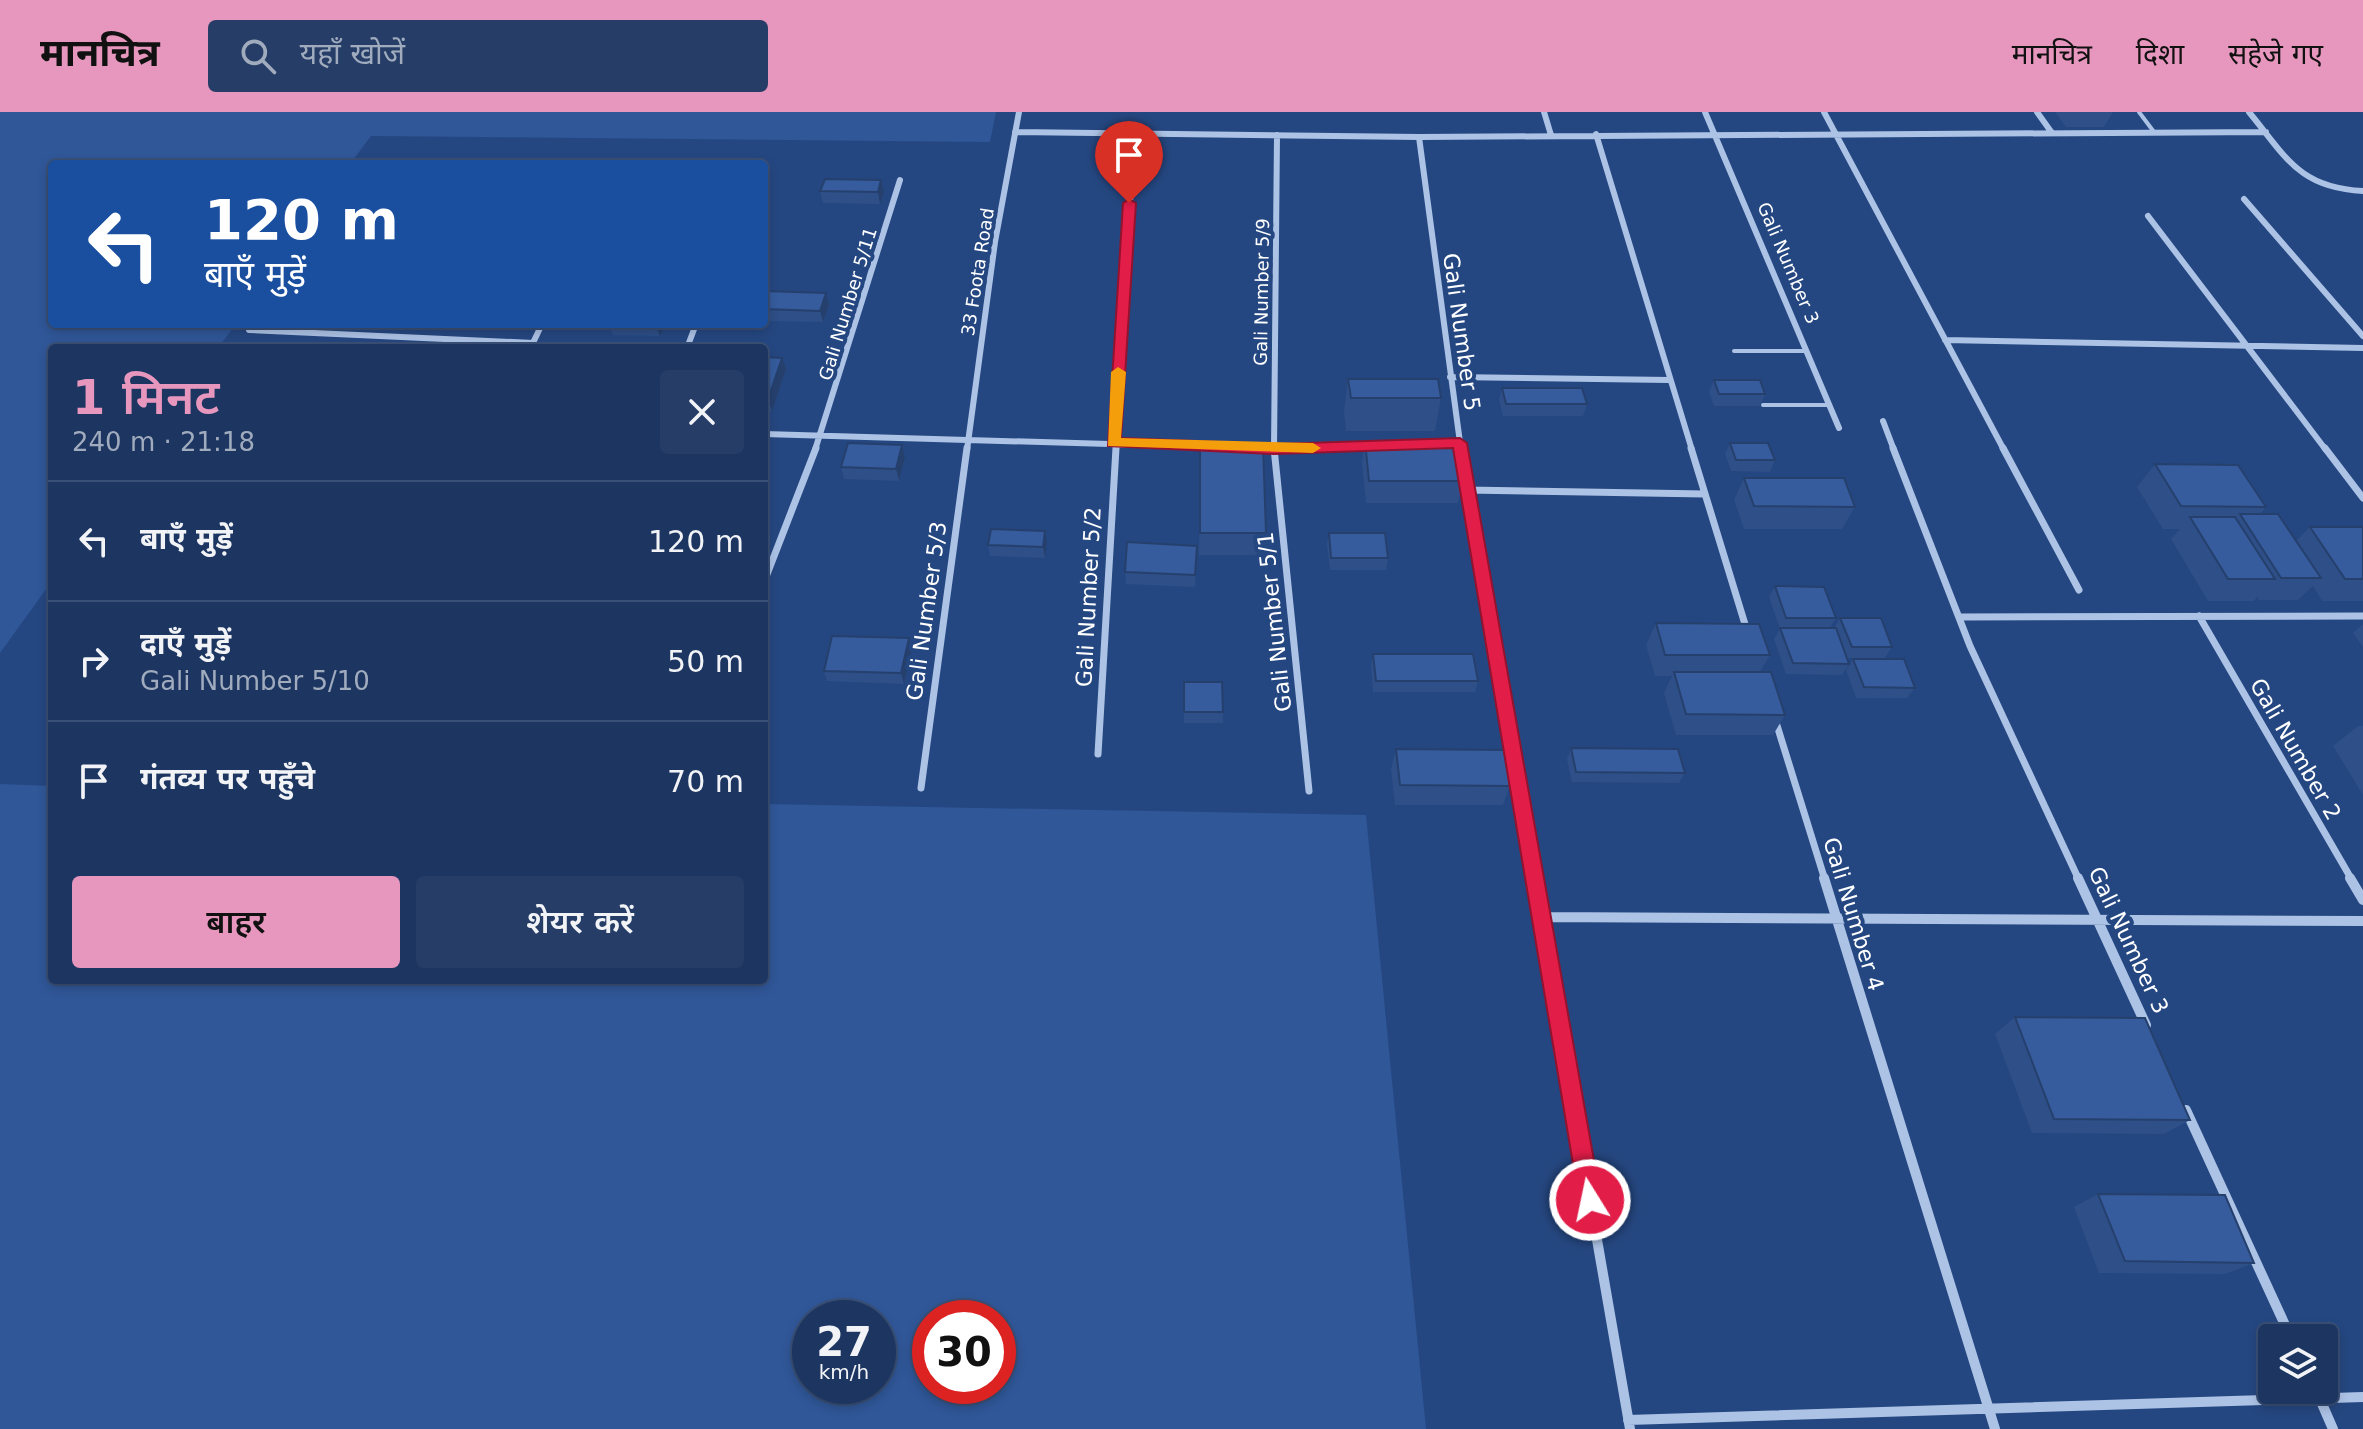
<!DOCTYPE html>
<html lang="hi">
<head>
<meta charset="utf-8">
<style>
	body { margin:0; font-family:"DejaVu Sans","Noto Sans Devanagari",sans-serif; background:#253d67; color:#f1f3f6; height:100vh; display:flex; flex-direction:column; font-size:30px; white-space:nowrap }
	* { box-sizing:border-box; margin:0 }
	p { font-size:26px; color:#a0abbd }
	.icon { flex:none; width:44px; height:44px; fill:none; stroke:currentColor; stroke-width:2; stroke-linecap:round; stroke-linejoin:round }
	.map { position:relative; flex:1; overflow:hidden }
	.sheet { position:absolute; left:48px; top:232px; width:720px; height:640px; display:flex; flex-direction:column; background:#1c3561; border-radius:8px; box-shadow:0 4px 12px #0003,0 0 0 2px #3a5076 }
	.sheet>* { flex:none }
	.guide { position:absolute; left:48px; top:48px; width:720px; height:168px; border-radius:8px; box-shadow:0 4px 12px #0003,0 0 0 2px #3a5076; background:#1a4fa0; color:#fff; overflow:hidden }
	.tools { position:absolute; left:2258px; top:1212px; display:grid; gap:16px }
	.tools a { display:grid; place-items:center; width:80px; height:80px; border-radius:8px; background:#1c3561; box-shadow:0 4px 12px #0003,0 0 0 2px #3a5076; font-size:40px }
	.speed { position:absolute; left:792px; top:1188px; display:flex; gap:16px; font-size:40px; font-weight:700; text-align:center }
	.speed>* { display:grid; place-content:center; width:104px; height:104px; border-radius:50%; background:#1c3561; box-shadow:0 4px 12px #0003,0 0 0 2px #3a5076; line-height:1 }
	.speed small { font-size:20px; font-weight:400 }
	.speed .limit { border:12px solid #d22; background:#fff; color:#111 }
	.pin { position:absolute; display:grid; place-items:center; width:68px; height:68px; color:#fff; margin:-82px -34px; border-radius:50% 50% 50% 0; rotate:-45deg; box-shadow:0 0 8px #0007 }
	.pin .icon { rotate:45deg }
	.me { position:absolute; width:88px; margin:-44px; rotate:350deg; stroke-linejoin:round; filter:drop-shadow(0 0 6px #0008) }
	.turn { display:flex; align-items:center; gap:28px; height:168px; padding:0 24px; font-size:36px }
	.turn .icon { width:104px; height:104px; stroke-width:2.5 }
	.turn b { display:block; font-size:56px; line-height:68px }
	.round { display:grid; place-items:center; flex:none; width:84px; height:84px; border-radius:8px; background:#253d67 }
	.head { display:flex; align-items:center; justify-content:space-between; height:136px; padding:0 24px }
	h1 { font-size:48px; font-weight:600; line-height:60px; color:#e797bd }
	.button { display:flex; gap:16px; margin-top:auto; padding:16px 24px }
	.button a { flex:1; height:92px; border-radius:8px; background:#e797bd; color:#111; font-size:32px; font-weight:600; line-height:92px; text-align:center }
	.button a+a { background:#253d67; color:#f1f3f6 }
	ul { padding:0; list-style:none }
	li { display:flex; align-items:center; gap:24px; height:120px; padding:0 24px; border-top:2px solid #3a5076 }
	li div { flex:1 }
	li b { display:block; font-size:30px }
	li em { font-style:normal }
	header { display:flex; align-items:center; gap:48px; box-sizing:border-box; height:112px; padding:0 40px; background:#e797bd; color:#111 }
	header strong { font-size:38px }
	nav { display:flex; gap:44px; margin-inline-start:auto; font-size:28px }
	.search { width:560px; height:72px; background:#253d67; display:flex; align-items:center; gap:20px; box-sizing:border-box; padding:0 28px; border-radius:8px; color:#a0abbd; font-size:30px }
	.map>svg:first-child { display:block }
	.green { fill:#305798; fill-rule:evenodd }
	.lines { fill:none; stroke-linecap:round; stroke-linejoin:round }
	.service { stroke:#adc3e6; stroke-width:4 }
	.minor-far2 { stroke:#adc3e6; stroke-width:6 }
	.minor-far1 { stroke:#adc3e6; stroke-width:7 }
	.minor { stroke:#adc3e6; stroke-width:10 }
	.wall { fill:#2e4f87 }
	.shaded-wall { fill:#26406e }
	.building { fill:#365c9d; stroke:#26406e; stroke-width:2 }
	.route { fill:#e11d48; stroke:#92132f; stroke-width:2 }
	.slow { fill:#f59e0b }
	.labels { text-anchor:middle; stroke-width:8; stroke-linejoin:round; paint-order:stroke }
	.far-street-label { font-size:18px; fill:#fff; stroke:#254781 }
	.street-label { font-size:22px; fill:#fff; stroke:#254781 }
</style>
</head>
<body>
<header>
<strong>मानचित्र</strong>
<div class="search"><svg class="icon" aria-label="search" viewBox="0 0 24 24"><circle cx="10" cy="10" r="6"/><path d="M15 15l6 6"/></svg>यहाँ खोजें</div>
<nav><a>मानचित्र</a><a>दिशा</a><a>सहेजे गए</a></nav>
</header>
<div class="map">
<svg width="2363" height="1317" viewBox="0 0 2363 1317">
	<rect width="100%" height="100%" fill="#254781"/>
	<path class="green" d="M0,0H996L990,30L371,24L350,52H52V212H236L218,236H52V469L0,541Z
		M0,672L52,674V868H764V692L1366,703L1426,1317H0ZM810,1206H878V1274H810ZM930,1206H998V1274H930Z"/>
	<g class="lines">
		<path class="service" d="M2139,0L2154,20
			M1734,239H1806
			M1763,293H1829"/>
		<path class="minor-far2" d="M1544,0L1551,23
			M1705,0L1839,316
			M1824,0L2004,338
			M2037,0L2052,21
			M2249,0C2286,45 2299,76 2363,79
			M1015,20L1419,25L2266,20
			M1596,22L1692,338
			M1419,25L1461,338
			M2244,87L2363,224
			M2148,104L2326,338
			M249,218L533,231
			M1945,228L2363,236
			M531,235L542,212
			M687,236L696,212
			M1450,265L1669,268
			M1883,309L1894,338
			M764,322L1211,335
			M1252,336L1375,334
			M815,338L900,68
			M967,338L995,130L1019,0
			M1116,338L1134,21
			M1274,338L1277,23"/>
		<path class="minor-far1" d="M1274,336L1309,679
			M1460,336L1535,768
			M1691,336L1748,522
			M1893,336L1970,534L2079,768
			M2003,336L2079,478
			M2325,336L2363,386
			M1467,378L1705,382
			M764,470L816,336
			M2199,504L2352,768
			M1959,505L2363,504
			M1775,607L1825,768
			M1098,642L1116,336
			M921,676L967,336"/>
		<path class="minor" d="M1534,766L1630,1317
			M1824,766L1995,1317
			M2078,766L2146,913
			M2350,766L2363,788
			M1541,805L2363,809
			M2186,998L2291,1226
			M2316,1278L2333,1317
			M1628,1308L2363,1285"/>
	</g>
	<path class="wall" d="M2055,0H2113L2104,15H2066Z
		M820,79L884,80L880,92L823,91Z
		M764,179L829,193L823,210L764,209Z
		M608,212H665L660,224L613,223Z
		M764,245L786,257L772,299H764Z
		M1348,267L1441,286L1435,319H1346L1344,299Z
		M1714,268L1765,282L1760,294H1714L1709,280Z
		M1502,276L1587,292L1583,304H1503L1499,287Z
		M1365,329L1463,369L1458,391H1366L1362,352Z
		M1730,331L1775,348L1770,360L1731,359L1725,342Z
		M1200,332L1266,421L1265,443H1199Z
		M902,333L905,345L899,369L844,367L841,355Z
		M2155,352L2266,395L2260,402L2296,429L2310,415H2363V489H2322L2313,474L2298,488H2259L2257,485L2254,489H2208L2171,427L2180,417H2163L2137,375Z
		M1744,366L1855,395L1842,417H1744L1734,388Z
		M1045,419L1047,430L1045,446L990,444L988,433Z
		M1329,421L1388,446L1386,458H1330L1327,432Z
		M1197,434L1195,475L1126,472L1125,460Z
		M1775,474L1836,506L1830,516H1834L1840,506L1892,535L1885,546H1847L1849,552L1842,563L1786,562L1774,527L1780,517L1769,485Z
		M1656,511L1770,543L1760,560L1785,603L1773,623H1676L1664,581L1672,564H1655L1646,533Z
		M2363,512V535L2353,521Z
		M909,526L912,537L904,572L827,569L824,559Z
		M1373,542L1478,569L1475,580H1373L1371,553Z
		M1853,547L1915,576L1907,586H1856L1846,558Z
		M1184,570L1223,600V611H1184Z
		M2358,614H2363V683L2333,634Z
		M1571,636L1685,661L1679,671L1572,670L1567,647Z
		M1396,637L1510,674L1503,693H1395L1391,657Z
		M2015,905L2190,1008L2164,1022L2032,1021L1995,922Z
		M2098,1082L2254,1151L2225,1162L2099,1161L2074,1095Z"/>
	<path class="shaded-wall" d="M881,68L884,80L880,92L878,80Z
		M826,181L829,193L823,210L820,199Z
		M655,212H665L660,224Z
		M782,246L786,257L772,299L768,287Z
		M902,333L905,345L899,369L896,357Z
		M1045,419L1047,430L1045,446L1043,435Z
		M909,526L912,537L904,572L901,561Z"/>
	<path class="building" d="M825,67L881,68L878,80L820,79Z
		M764,179L826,181L820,199L764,197Z
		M764,245L782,246L768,287H764Z
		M1348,267H1438L1441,286H1351Z
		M1714,268H1760L1765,282H1719Z
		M1502,276H1582L1587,292H1506Z
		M1365,329L1457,330L1463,369H1369Z
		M848,331L902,333L896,357L841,355Z
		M1730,331H1768L1775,348H1736Z
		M1200,332H1263L1266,421H1200Z
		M2155,352L2238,353L2266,395L2181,394Z
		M1744,366H1844L1855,395L1754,394Z
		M2240,402H2278L2321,466H2281Z
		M2190,405H2235L2275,467H2228Z
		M2310,415H2363V467H2345Z
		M991,417L1045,419L1043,435L988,433Z
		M1329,421H1385L1388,446H1331Z
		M1127,430L1197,434L1195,463L1125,460Z
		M1775,474L1824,475L1836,506H1786Z
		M1840,506H1881L1892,535H1852Z
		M1656,511L1759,512L1770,543H1665Z
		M1780,516H1836L1849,552L1793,551Z
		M832,524L909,526L901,561L824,559Z
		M1373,542H1473L1478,569H1376Z
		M1853,547H1904L1915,576L1864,575Z
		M1674,560H1771L1785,603L1686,602Z
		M1184,570H1222L1223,600H1184Z
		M1571,636L1678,637L1685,661L1576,660Z
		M1396,637L1504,638L1510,674L1400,673Z
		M2015,905L2145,906L2190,1008L2054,1007Z
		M2098,1082L2225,1083L2254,1151L2125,1149Z"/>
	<path class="route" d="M1129,87L1136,91L1121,326L1274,332L1460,326L1467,331L1601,1088L1598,1096L1590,1099L1582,1096L1579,1088L1453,336L1274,342L1108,334L1123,91Z"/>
	<path class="slow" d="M1118,255L1126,260L1121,326L1313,331L1321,336L1313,341L1108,334L1111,260Z"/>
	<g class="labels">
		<g class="far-street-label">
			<text transform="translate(1788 151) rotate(67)" y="6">Gali Number 3</text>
			<text transform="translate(978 160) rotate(-81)" y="6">33 Foota Road</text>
			<text transform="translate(1262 180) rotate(-89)" y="6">Gali Number 5/9</text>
			<text transform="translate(848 192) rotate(-73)" y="6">Gali Number 5/11</text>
		</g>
		<g class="street-label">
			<text transform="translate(1462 220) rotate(82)" y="8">Gali Number 5</text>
			<text transform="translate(1088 485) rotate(-87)" y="8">Gali Number 5/2</text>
			<text transform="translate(926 499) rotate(-82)" y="8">Gali Number 5/3</text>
			<text transform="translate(1274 510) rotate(-96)" y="8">Gali Number 5/1</text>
			<text transform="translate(2296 637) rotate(60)" y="8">Gali Number 2</text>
			<text transform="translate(1854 802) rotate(73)" y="8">Gali Number 4</text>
			<text transform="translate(2129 828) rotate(65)" y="8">Gali Number 3</text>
		</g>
	</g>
</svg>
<div class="tools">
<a><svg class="icon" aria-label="layers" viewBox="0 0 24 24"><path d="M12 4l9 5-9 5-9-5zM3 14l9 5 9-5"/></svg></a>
</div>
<div class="speed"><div>27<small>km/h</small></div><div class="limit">30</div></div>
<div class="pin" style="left:1129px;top:91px;background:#d93025"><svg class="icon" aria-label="arrive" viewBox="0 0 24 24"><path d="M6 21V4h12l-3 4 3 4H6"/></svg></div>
<svg class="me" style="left:1590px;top:1088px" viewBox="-20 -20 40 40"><circle r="17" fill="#e11d48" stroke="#fff" stroke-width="3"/><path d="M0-11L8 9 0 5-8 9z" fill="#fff"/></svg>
<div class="guide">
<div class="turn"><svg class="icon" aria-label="left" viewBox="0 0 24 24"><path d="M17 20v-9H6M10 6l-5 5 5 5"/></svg><div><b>120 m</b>बाएँ मुड़ें</div></div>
</div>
<section class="sheet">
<div class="head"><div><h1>1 मिनट</h1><p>240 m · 21:18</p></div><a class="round"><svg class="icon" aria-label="close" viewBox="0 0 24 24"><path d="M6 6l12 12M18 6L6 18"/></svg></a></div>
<ul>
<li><svg class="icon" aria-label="left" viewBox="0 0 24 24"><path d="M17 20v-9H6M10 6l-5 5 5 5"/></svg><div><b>बाएँ मुड़ें</b></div><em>120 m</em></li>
<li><svg class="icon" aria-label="right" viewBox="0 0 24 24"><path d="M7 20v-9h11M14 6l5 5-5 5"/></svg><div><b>दाएँ मुड़ें</b><p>Gali Number 5/10</p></div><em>50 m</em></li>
<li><svg class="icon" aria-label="arrive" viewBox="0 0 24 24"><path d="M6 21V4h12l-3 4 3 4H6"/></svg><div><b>गंतव्य पर पहुँचे</b></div><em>70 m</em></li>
</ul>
<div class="button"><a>बाहर</a><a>शेयर करें</a></div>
</section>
</div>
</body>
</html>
